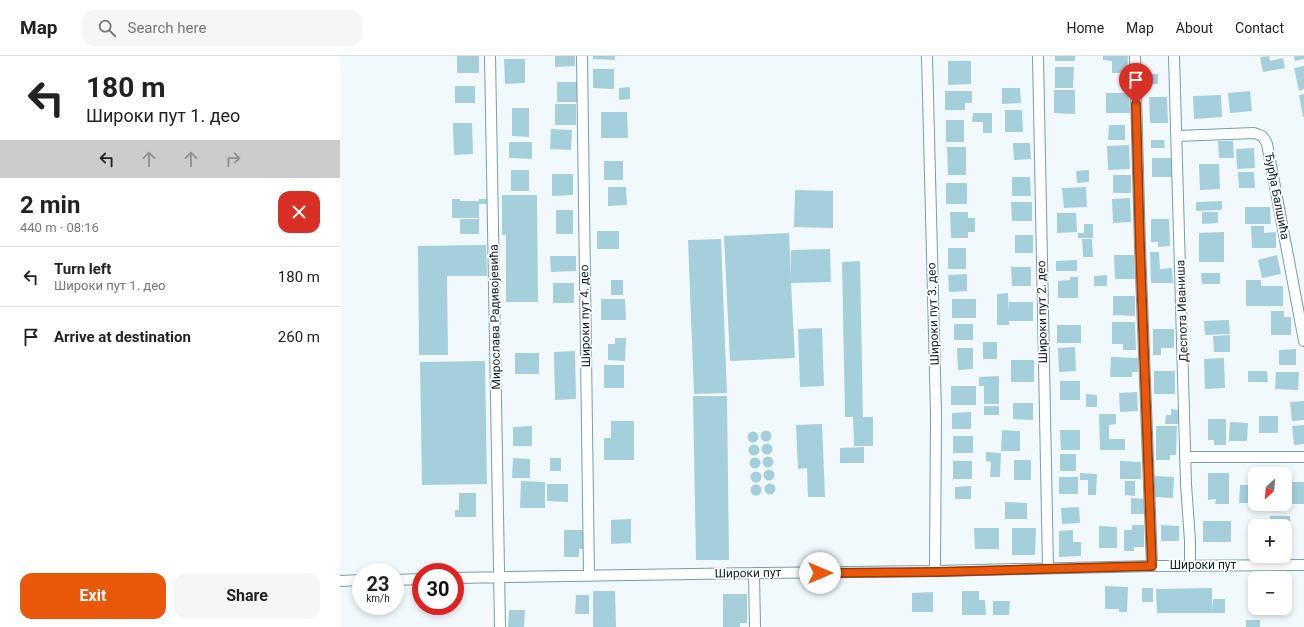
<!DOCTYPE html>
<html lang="en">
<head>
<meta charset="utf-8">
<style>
	body { margin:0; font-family:Roboto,sans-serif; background:#f6f6f6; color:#222; height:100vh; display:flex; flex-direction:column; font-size:15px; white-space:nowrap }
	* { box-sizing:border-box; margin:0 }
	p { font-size:13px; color:#767676 }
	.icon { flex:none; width:22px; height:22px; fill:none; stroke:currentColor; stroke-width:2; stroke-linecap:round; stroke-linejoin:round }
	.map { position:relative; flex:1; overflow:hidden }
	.details { display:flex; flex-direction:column; background:#fff; width:340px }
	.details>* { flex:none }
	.top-card { background:#fff; color:#222; overflow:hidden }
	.needle { width:26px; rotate:206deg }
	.controls { position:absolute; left:908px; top:411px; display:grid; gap:8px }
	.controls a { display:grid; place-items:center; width:44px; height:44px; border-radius:8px; background:#fff; box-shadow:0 2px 6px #0003; font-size:20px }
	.speed { position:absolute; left:12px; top:507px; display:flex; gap:8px; font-size:20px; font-weight:700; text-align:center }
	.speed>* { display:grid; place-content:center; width:52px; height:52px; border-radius:50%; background:#fff; box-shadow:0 2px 6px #0003; line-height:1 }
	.speed small { font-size:10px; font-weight:400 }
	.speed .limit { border:6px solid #d22; background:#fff; color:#111 }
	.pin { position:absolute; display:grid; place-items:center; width:34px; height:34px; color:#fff; margin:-41px -17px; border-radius:50% 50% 50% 0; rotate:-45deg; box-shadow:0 0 4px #0007 }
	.pin .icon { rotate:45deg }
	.me { position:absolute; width:44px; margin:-22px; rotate:90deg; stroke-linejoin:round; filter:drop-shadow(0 0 3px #0008) }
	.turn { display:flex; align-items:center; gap:14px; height:84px; padding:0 20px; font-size:18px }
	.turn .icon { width:52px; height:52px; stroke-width:2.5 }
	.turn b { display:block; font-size:28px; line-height:34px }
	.lanes { display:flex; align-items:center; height:38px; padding:0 20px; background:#0003; justify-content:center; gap:20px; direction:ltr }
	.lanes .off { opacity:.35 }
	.round { display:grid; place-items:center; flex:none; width:42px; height:42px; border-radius:12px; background:#f6f6f6 }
	.overview { display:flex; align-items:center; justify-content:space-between; height:68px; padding:0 20px }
	h1 { font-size:24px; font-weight:700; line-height:30px }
	.button { display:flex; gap:8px; margin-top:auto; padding:8px 20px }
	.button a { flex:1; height:46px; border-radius:12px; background:#ea580c; color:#fff; font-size:16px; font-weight:700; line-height:46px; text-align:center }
	.button a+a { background:#f6f6f6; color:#222 }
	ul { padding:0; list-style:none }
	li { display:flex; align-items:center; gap:12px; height:60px; padding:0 20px; border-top:1px solid #e0e0e0 }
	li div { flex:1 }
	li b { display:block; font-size:15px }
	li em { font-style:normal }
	header { display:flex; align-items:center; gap:24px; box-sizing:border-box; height:56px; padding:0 20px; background:#fff; border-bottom:1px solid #e0e0e0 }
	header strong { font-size:19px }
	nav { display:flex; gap:22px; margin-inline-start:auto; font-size:14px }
	.search { width:280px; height:36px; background:#f6f6f6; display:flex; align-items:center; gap:10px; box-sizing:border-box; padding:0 14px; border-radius:12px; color:#767676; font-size:15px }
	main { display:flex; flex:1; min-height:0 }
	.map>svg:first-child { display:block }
	.building { fill:#a5cfdb }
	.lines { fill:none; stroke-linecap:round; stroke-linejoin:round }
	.minor-casing { stroke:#769faa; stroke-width:12 }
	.minor { stroke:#fff; stroke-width:10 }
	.route-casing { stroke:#983908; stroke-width:10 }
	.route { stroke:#ea580c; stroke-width:7 }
	.labels { text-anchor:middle; stroke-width:3.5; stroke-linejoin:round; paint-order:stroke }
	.street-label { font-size:12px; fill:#102025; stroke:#fff }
</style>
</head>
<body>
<header>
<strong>Map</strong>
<div class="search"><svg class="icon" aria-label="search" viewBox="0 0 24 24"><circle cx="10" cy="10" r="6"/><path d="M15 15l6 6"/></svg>Search here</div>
<nav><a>Home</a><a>Map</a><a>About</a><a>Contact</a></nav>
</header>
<main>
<section class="details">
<div class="top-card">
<div class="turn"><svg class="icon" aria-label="left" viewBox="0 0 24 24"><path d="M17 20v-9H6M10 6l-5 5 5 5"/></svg><div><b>180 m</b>Широки пут 1. део</div></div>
<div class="lanes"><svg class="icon" aria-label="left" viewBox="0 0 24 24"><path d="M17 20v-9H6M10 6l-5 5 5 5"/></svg><svg class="icon off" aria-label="ahead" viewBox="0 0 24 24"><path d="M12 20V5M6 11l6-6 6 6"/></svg><svg class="icon off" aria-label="ahead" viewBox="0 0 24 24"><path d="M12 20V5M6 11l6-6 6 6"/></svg><svg class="icon off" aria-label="right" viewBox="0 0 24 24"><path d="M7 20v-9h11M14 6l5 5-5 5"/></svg></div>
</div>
<div class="overview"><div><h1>2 min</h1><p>440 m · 08:16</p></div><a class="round" style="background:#d93025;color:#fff"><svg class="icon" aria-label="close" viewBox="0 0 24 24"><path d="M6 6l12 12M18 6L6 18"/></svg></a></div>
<ul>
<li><svg class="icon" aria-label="left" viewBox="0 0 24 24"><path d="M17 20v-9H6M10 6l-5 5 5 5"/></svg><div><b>Turn left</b><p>Широки пут 1. део</p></div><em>180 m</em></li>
<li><svg class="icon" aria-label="arrive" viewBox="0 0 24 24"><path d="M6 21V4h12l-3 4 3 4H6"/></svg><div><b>Arrive at destination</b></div><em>260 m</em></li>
</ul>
<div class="button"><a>Exit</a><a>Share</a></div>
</section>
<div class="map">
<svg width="964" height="571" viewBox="0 0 964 571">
	<rect width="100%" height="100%" fill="#f1f9fc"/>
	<path class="building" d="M117,0H139V17H117Z
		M215,0H235V10L215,11Z
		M253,0H275V4L253,3Z
		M715,0H735V5H715Z
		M763,0H788L787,17H772V5L763,4Z
		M929,0L930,5L943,2L945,12L923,16L920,1Z
		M954,0H964V3L955,5Z
		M164,3H185V27L165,28Z
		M608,5H631V28L608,29Z
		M964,10V33L959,35L954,12Z
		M715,11H734L733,32H715Z
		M253,13H274V33L253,32Z
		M806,18H818V28H806Z
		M217,26H237V46H217Z
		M115,30H135V47H115Z
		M290,31V43L279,44V32Z
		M662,32H680L681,47L662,48Z
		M714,34H735V58L714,57Z
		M605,35H632V47H625V54H605Z
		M910,35L912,55L890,57L888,37Z
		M766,37H789L790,57H766Z
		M964,38V61H963L959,39Z
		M881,39L882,61L854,63L853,40Z
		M809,41H827L828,67H810Z
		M215,48H236V69H215Z
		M172,52H189V81L172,80Z
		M665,54H682L683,76H665Z
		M261,56H287L288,82H261Z
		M633,57H652V77H643V66H632Z
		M606,64H624V86H606Z
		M113,67H132L133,98L114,99Z
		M769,69H785V84H768Z
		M211,73L232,74L231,94L210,93Z
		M811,84H824L825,92H811Z
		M878,85H893L894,102H879Z
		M169,86H192V103L169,102Z
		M673,87H690L691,103L674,104Z
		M789,89L790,113L768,114L767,90Z
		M607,91H626V119H608Z
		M914,92L915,112L897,113L896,93Z
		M812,102H832V121H812Z
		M264,105H283V124H264Z
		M859,108H879L880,133L860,134Z
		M171,114H189V135H171Z
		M749,114V126L737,127L736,115Z
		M898,116H914L915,132H899Z
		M212,118H233V139L212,140Z
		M773,119H791V137H773Z
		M672,121H690L691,140H672Z
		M606,127H627V148H606Z
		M268,131H286L287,149L268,150Z
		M746,131L747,151L724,152L722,132Z
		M455,134L493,135V172L454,171Z
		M162,139H197L198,246H166V179H162Z
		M790,142L791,166L773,167L772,143Z
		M112,143H120V145H139V143H148V148H139V162H112Z
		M882,145V154L856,155V146Z
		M671,146H692V165H672Z
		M905,151H930L931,168H905Z
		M216,154H233V178H216Z
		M610,156H628V162H635V176H628V182H611Z
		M862,156H878V167L862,168Z
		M717,157H736L737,176L717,177Z
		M120,163H139V178H120Z
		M811,163H829L830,190L818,191V186H811Z
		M744,168H753V182H738V177H744Z
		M911,170H924V177L936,176V192H912Z
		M257,175H279V193H257Z
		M884,176V206H859V177Z
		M449,177L451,220V194L490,193L491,226L451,227L455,302L390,305L384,180Z
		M675,179H693V197H675Z
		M381,183L387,337L354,338L348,184Z
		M742,183H752L753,201H743Z
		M146,189L147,220H107L108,299H79L78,190Z
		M608,192H626V213H608Z
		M810,196H819L820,213L832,212L833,227H811Z
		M774,199H794L795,223H775Z
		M937,199L941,218L922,222L918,204Z
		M210,200H236V215L211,216Z
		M737,204V215H716V205Z
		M520,205L523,361H533V390H514L513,361H505L502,206Z
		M671,211H691V230H672Z
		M861,217H880V228H862Z
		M627,218V235L609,236L608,219Z
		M767,219V230H754V220Z
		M730,221H738V242H718V225L730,224Z
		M271,224H283V239H271Z
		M906,224H921V230H943V250H906Z
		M213,227H234V247H213Z
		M668,237L669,257V246H693V265H669V269H657V238Z
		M773,240H795V260L773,259Z
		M261,243H285L286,264H261Z
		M612,243H636V262H612Z
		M931,255H944V261H951V279H931Z
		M889,264L890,278L865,279L864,265Z
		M772,266H795L796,294H783V288H772Z
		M614,268H633V284H614Z
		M717,269H741V287H717Z
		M482,272L484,330L460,331L458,273Z
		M813,273H834V292H821V299H813Z
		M890,279V296H874L873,280Z
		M275,282H286L285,305L268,304V288H275Z
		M643,286H657V303H643Z
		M735,291L736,315L719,316L718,292Z
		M617,292H633V313L618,314Z
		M956,293V309H939V294Z
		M235,295L236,343L215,344L214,296Z
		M175,297H199V318H175Z
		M771,301L798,302V316H792V321H770Z
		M884,302L885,332L865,333L864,303Z
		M671,304H694V326H671Z
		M145,305L147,428L82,429L80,306Z
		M264,309H284V332H264Z
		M814,315H835V338H814Z
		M908,315H927L928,326H908Z
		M936,316H959L958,334L935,333Z
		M659,320V348H644V330H639V321Z
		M720,325H740V344H720Z
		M611,330H636V349H611Z
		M797,336L798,355L780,356L779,337Z
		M746,338L757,339V351H746Z
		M353,340H387L389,504H356Z
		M964,345V364L952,365L950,346Z
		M673,347H693V364L673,363Z
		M644,350H659V359H644Z
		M831,353L839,354V368H825L826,359H831Z
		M631,356V373H612V357Z
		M759,358H776V368L769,369V383H785V394H760Z
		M919,360H938V377H919Z
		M868,363H886V389H874V384H868Z
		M271,365H294V404H264V382H271Z
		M890,366L908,367L907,385H889Z
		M482,368L485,441H468L467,412L458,413L456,369Z
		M964,369V388L954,389L952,370Z
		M192,370V390H173V371Z
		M816,370H837L836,399H830V404H816Z
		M662,374L680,375V395H661Z
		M720,374H740V394H721Z
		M420.5 380a5.5 5.5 0 1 1 11 0a5.5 5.5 0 1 1-11 0Z
		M407.5 381a5.5 5.5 0 1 1 11 0a5.5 5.5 0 1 1-11 0Z
		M613,380H633V397H613Z
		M421.5 393a5.5 5.5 0 1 1 11 0a5.5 5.5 0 1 1-11 0Z
		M408.5 394a5.5 5.5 0 1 1 11 0a5.5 5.5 0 1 1-11 0Z
		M524,391V407H500V392Z
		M646,396L661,397L660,421H650L651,406L646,405Z
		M720,398H736V415H720Z
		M422.5 406a5.5 5.5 0 1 1 11 0a5.5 5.5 0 1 1-11 0Z
		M409.5 407a5.5 5.5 0 1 1 11 0a5.5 5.5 0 1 1-11 0Z
		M173,402L190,403V422H172Z
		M210,402H221V415H210Z
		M674,404H691V424H674Z
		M613,405H632V423H613Z
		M780,405L801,406V423H780Z
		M423.5 419a5.5 5.5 0 1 1 11 0a5.5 5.5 0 1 1-11 0Z
		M410.5 421a5.5 5.5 0 1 1 11 0a5.5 5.5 0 1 1-11 0Z
		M740,417L757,418L756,439H748V424H740Z
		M868,417H889V448H875L876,443L868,444Z
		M815,420L834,421L833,442L815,441Z
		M719,421H738V438H719Z
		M181,425L205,426V452H180Z
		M785,425H795V440L785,439Z
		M945,426H964V448H945Z
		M424.5 433a5.5 5.5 0 1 1 11 0a5.5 5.5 0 1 1-11 0Z
		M207,428H228V446L207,445Z
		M410.5 434a5.5 5.5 0 1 1 11 0a5.5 5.5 0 1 1-11 0Z
		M900,429H915V447H899Z
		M631,430V443H615V431Z
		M119,437H136V461H115V454H119Z
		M791,442L805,443V458H791Z
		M665,446L687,447V463H665Z
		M739,451L740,467L722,468L721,452Z
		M930,460H950L951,482H945V470H930Z
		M291,463V487L271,488V464Z
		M863,465H891V486H863Z
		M792,469H804V491H794V495H784V474H792Z
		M821,469L839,470V485H821Z
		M759,470L777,471V492H759Z
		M634,472H659V493H635Z
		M672,472H696L695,499H672Z
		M224,474H244V493H239V501H224Z
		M733,474V486H741V500L719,501V475Z
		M765,530L788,531L787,556H779V553H765Z
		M802,532H813V546H802Z
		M872,532V555L873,543H885V557H817L816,533Z
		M253,535H275L276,571H253Z
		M622,535H639V544H645L646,559H622Z
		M593,536V556H572V537Z
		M383,538H407V567H400V571H383Z
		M236,539H249V558H235Z
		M653,545H670L669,559H653Z
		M169,554H185L184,571H168Z
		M906,564H920V571H906Z"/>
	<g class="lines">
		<defs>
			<path id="minor" d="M150,0L160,571
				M242,0L249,520
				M587,0L596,357L595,515
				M698,0L708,512
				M795,0L800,191L812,510
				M834,0L846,428L850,485V510
				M837,80L914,77C922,79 924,81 927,88L964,285
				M846,401H964
				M414,517L415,571
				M115,522L414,517L595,515L812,510L964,509
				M55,524L81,523
				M0,525L21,524"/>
		</defs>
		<use href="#minor" class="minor-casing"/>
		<use href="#minor" class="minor"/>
	</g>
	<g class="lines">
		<defs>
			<path id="route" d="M480,517L595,516L812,510L800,191L796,48"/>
		</defs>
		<use href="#route" class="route-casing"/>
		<use href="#route" class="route"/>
	</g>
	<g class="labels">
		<g class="street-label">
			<text transform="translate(937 140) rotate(79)" y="4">Ђурђа Балшића</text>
			<text transform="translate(842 255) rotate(-92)" y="4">Деспота Иваниша</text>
			<text transform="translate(702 256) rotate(-91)" y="4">Широки пут 2. део</text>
			<text transform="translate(593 258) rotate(-92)" y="4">Широки пут 3. део</text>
			<text transform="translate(245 260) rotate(-91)" y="4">Широки пут 4. део</text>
			<text transform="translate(155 261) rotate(-91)" y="4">Мирослава Радивојевића</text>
			<text x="863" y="513">Широки пут</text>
			<text transform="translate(408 517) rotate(-1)" y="4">Широки пут</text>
		</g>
	</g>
</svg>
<div class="controls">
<a><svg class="needle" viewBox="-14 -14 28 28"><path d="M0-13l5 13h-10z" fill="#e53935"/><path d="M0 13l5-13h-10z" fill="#767676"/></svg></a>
<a>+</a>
<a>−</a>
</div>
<div class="speed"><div>23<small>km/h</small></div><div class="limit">30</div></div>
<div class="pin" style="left:796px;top:48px;background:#d93025"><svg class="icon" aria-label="arrive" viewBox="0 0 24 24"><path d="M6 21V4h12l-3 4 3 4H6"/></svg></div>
<svg class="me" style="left:480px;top:517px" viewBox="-20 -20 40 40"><circle r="19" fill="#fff"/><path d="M0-13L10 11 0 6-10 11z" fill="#ea580c"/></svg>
</div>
</main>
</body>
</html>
